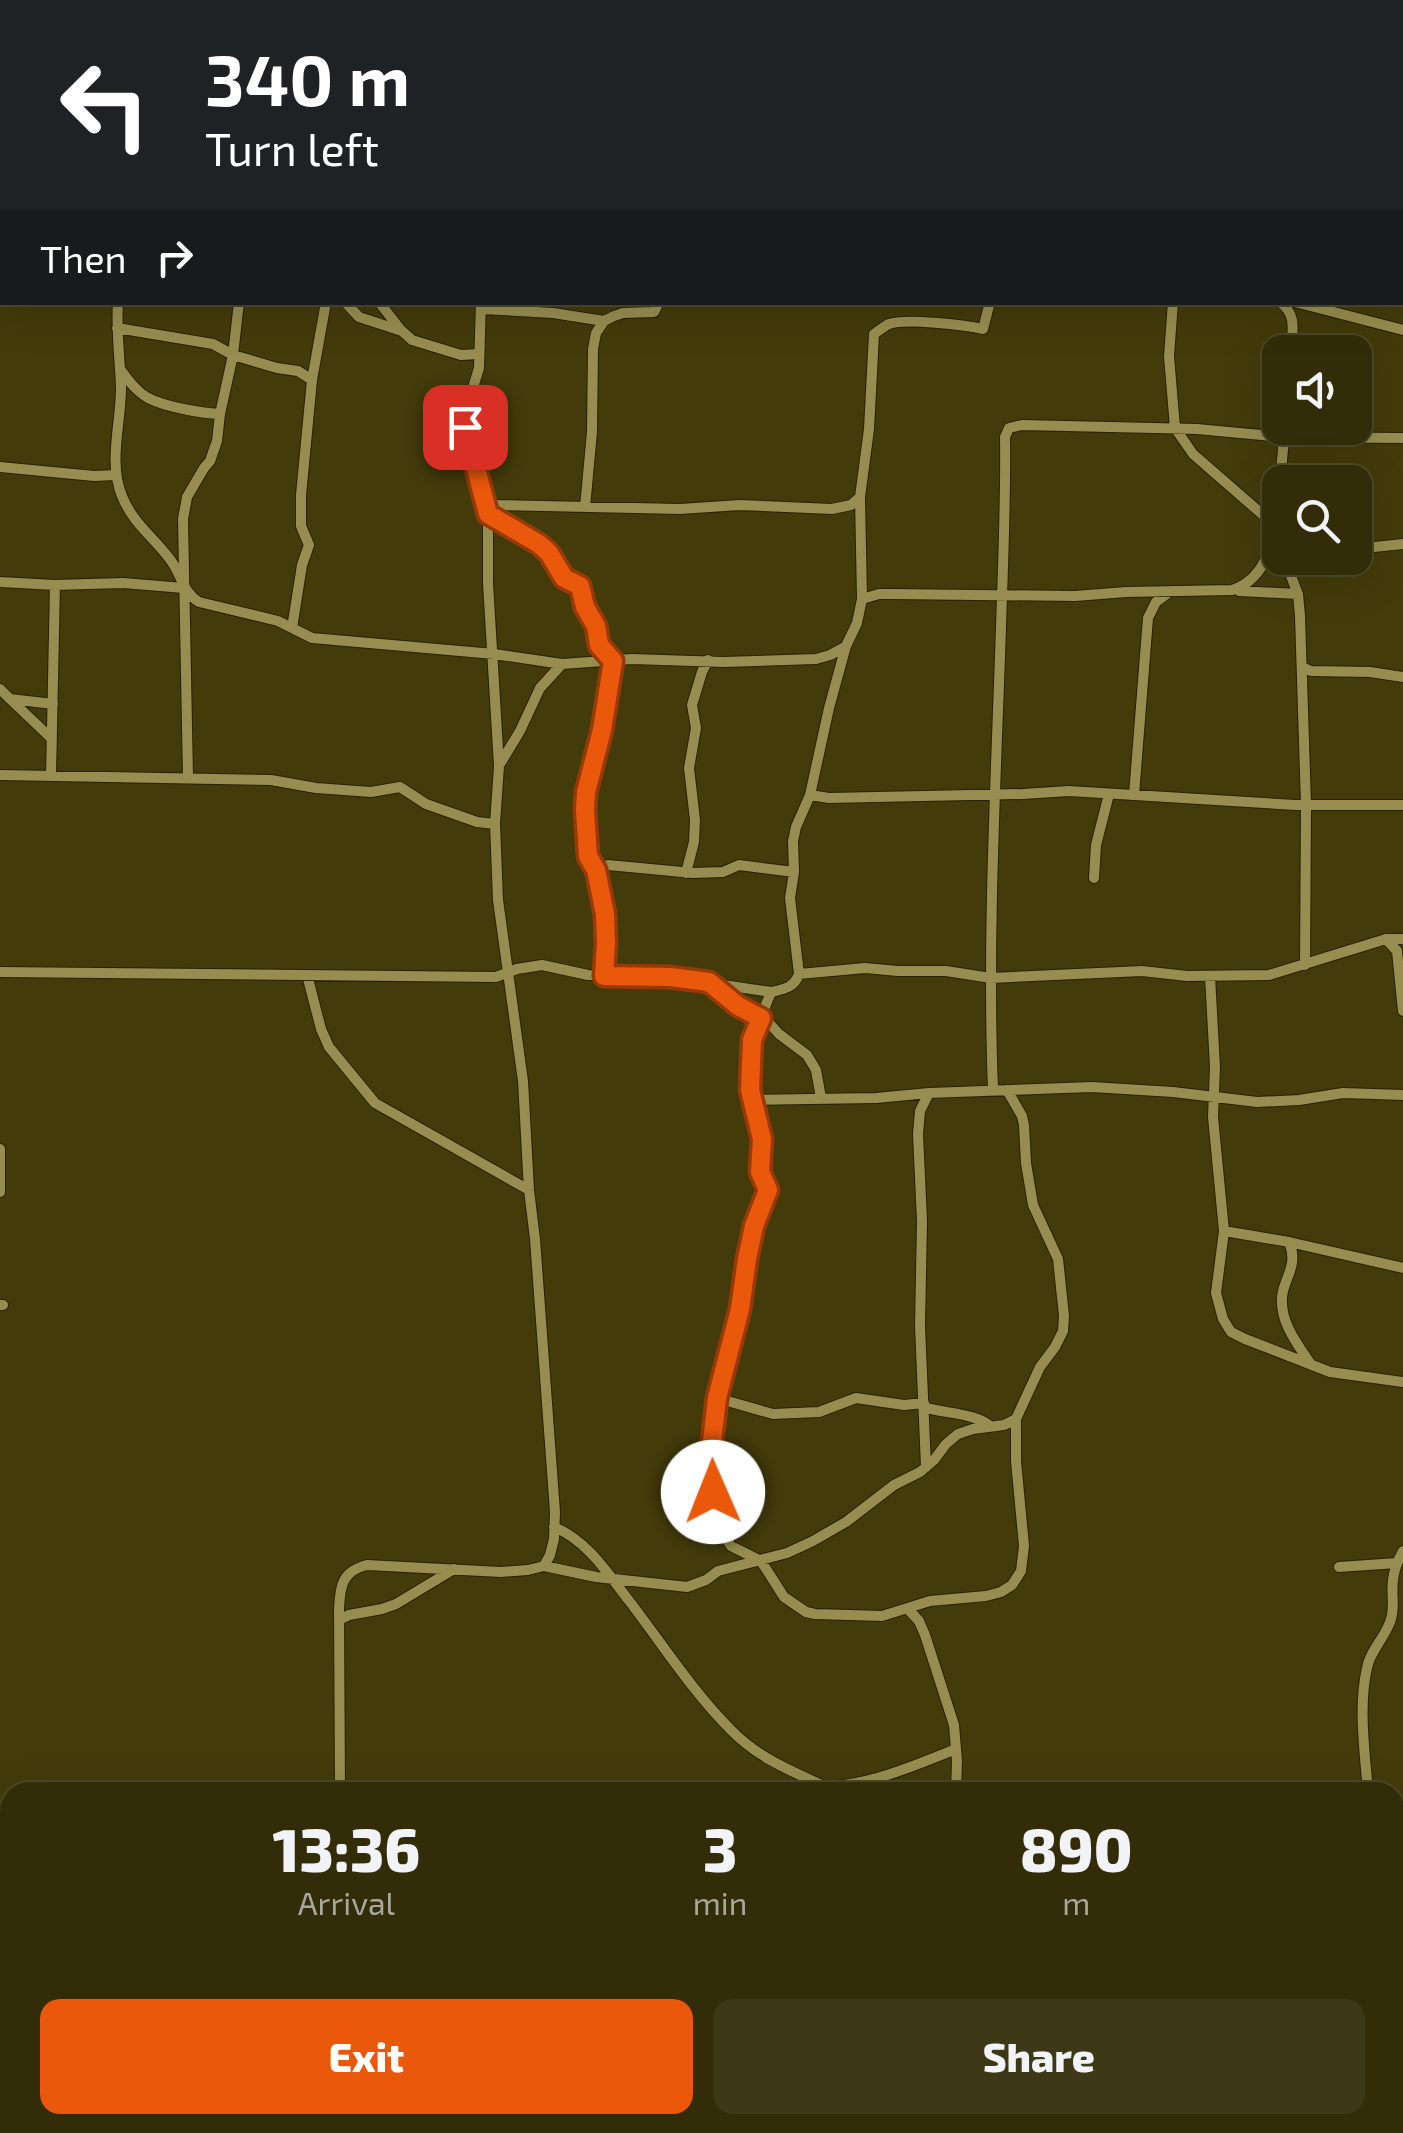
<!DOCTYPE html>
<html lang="en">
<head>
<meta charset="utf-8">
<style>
	body { margin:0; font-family:"Exo 2",sans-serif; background:#3d3816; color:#f1f3f6; height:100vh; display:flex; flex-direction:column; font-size:38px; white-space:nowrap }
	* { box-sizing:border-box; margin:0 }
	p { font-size:32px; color:#a8a79c }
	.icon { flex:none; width:55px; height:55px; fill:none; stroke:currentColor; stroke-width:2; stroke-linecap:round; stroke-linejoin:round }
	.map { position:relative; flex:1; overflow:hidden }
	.drawer { position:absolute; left:0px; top:1782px; width:1405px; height:352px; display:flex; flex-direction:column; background:#322c08; border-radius:30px 30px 0 0; box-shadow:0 10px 40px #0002,0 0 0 2px #4d4829 }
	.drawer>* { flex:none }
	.guide { position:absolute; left:0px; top:0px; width:1405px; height:305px; box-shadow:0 10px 40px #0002,0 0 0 2px #4d4829; background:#202124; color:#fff; overflow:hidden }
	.fabs { position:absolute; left:1262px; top:335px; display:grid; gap:20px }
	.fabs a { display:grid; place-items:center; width:110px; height:110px; border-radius:20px; background:#322c08; box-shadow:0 10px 40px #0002,0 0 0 2px #4d4829; font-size:50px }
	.pin { position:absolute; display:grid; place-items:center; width:85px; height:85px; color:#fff; margin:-42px; border-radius:20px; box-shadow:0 5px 15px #0006 }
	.me { position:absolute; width:110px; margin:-55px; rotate:359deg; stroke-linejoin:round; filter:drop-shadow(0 0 8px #0008) }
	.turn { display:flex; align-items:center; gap:35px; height:210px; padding:0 40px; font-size:45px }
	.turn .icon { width:130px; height:130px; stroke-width:2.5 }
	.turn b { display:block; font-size:70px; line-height:85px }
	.then { display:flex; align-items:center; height:95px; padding:0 40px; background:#0003; gap:20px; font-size:38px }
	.eta { display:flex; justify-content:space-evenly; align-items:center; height:170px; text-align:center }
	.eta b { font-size:60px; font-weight:800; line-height:70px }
	.primary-button { display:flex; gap:20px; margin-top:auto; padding:20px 40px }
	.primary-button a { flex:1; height:115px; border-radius:20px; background:#ea580c; color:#fff; font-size:40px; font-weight:800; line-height:115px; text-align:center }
	.primary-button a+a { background:#3d3816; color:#f1f3f6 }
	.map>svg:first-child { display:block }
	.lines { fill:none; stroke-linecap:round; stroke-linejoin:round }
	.street-casing { stroke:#272202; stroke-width:12 }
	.street { stroke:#978d50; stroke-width:10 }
	.route-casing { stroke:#983908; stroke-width:25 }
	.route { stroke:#ea580c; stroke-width:18 }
</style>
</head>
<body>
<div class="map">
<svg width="1403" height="2133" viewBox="0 0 1403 2133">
	<rect width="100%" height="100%" fill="#433b0a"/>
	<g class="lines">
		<defs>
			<path id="street" d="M159,0V2
				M393,0L394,2
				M1113,0V2
				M60,2V0
				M271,2V0
				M359,2V0
				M475,2V0
				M692,2L693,0
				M1001,2V0
				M1253,2V0
				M1320,2L1321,0
				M0,20L2,21
				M1402,90H1403
				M0,134H2
				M1402,211H1403
				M0,251H2
				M118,302C116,332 120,359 121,388C121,424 108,462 122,496C132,522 153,537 169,558C181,572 182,592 199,602L278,621L312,638L494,654L562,664L632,659L723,662L816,659L830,655L845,647
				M345,302L359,317L402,331L412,340L461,355L478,354
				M379,302L400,329
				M1173,302L1169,356L1175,428L1193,454L1263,515L1275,535L1280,550
				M1280,302C1298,315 1292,333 1291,352
				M1295,302L1403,330
				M481,309L553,313L604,321
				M117,328L213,344L233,355L277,368L298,371L312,380
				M120,369C128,380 136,391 148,398C166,407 200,413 220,414
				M0,467L94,476L116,475
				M1280,482L1285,428
				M486,502L497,505L680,509L740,505L832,509L851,505L860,497
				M585,507L592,432L593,349L596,333L604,321L614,316L623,313L654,312L659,302
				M488,514L539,544L549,553L564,578L579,586L585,607L596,626L599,645L613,661L602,729L587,792L585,811L588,856L596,870L605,913L607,943L604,976
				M1355,549L1403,544
				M1284,558L1298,594L1300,616L1306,805L1305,965
				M0,582L55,585L123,583L184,588
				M1239,591L1298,594
				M862,599L879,594H892L1075,596L1126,592L1232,590C1274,577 1276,523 1280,486
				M292,628L302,565L309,545L301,526V495L312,380L326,302
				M1302,667L1311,671L1370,672L1403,677
				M0,689L10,699L53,704
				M10,699L52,739
				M500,764L520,731L540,688L562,664
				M0,775L271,780L316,788L371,792L400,787L426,804L477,822L495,824
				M51,776L55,585
				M188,777L183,519L187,497L204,468L210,461L217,441L220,414L233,355L239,302
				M810,795L829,798L1023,794L1069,791L1296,805H1403
				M1134,795L1148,618L1156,602L1168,593
				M596,870L608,865L693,873L723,872L739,865L794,872
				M686,873L694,842L695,820L689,768L696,728L692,705L702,672L708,660
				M1094,878L1096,845L1109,794
				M1386,939L1397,951L1403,1011
				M0,972L496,977L517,969L542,965L588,975L670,977L771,992C784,989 794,988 799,974L790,898L794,872L793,841L796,827L810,795L829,708L846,646L857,623L862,599L860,497L869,429L874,334C877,332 886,325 889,324C905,318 965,325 983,329L990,302
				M799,974L865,968L898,971H946L991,978L1142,971L1187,976L1269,975L1386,939H1403
				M307,975L321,1029L329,1047L375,1103L529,1190
				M1210,976L1215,1067L1213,1117L1224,1231L1216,1293L1223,1319L1231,1332L1245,1339L1330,1372L1403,1382
				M713,985L738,1006L769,1023L779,1034L807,1055L816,1070L821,1098
				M771,992L752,1040L751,1070V1089L762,1139L760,1172L768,1192L754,1227L740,1309L723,1368L713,1421L711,1463L716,1523L731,1546L761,1561L784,1597L806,1612L815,1614L882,1616L930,1601L986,1596L1001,1592L1012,1585L1021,1571L1024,1546L1016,1461V1419
				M993,1090C987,936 996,781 1001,627C1003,563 1006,500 1005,437L1009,428L1022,425L1197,429L1284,437L1403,438
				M753,1100L876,1098L929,1093L1092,1087L1173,1092L1257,1102L1299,1100L1343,1093L1403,1095
				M0,1149V1192
				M1224,1231L1289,1242L1403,1268
				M1289,1242C1299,1266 1284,1277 1282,1297C1280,1322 1297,1344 1310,1363
				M0,1305H3
				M717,1398L773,1414L819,1412L856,1398L904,1405L924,1403
				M924,1407C945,1414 977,1413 991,1427
				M926,1467L920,1326L922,1221L918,1134L920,1111L929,1093
				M554,1527C588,1541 608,1574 630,1602C663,1645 693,1692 731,1730C761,1761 799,1774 837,1792
				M544,1566L596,1577L687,1587L706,1580L718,1571L787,1553L813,1541L846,1522L894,1485L920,1472L934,1460L946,1444L958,1434L973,1429L1004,1425L1016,1419L1040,1367L1055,1347L1063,1331L1064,1316L1058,1259L1033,1205L1026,1163L1024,1125L1022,1116L1007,1090
				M1339,1567L1397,1563
				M908,1609L919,1621L925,1635L954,1725L957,1761L956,1792
				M339,1620L349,1615L382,1609L396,1604L454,1569
				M826,1787C872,1784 914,1766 956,1749
				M340,1792L339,1609C340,1586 342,1571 367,1565L501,1572L528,1570L544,1566L550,1555L554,1539L555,1512L535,1239L529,1190L523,1081L498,900L495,824L499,766L488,583V514L465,427L468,404L479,368L481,302
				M1368,1792C1365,1753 1358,1707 1367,1668C1370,1650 1386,1637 1391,1619C1395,1606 1391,1594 1393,1580C1394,1570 1398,1560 1403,1551
				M1395,1811L1403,1812
				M0,1912L10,1914
				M6,2104L8,2133
				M155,2125L197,2133
				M1336,2125L1338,2133
				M59,2133L60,2125
				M97,2133L99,2125
				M235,2133L238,2125
				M254,2133L259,2125
				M352,2133L354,2125
				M979,2133L981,2125"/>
		</defs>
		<use href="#street" class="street-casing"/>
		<use href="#street" class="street"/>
	</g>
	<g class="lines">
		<defs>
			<path id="route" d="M465,427L488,514L539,544L549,553L564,578L580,586L585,607L596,626L599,645L613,661L602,730L586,792L585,810L588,856L596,870L605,914L606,943L604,976L670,977L709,982L738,1006L761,1018L752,1040L750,1090L762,1139L760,1172L768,1190L754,1226L747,1259L740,1309L717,1398L712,1442L713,1492"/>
		</defs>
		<use href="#route" class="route-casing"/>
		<use href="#route" class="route"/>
	</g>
</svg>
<div class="fabs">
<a><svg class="icon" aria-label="sound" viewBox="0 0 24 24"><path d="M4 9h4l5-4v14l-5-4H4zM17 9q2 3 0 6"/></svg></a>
<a><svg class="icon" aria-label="search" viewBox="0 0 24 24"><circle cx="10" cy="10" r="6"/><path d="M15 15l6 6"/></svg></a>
</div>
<div class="pin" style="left:465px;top:427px;background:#d93025"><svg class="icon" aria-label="arrive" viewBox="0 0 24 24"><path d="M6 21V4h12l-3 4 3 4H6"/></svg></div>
<svg class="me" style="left:713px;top:1492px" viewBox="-20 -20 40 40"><circle r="19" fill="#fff"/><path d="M0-13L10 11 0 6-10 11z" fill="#ea580c"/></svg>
<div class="guide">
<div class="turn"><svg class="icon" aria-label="left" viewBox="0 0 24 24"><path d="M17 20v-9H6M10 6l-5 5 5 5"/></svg><div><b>340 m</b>Turn left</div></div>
<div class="then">Then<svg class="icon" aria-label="right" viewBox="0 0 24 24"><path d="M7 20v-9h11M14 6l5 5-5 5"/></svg></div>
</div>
<section class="drawer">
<div class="eta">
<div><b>13:36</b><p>Arrival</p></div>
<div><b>3</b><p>min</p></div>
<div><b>890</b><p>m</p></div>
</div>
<div class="primary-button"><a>Exit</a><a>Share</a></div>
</section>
</div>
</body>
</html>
